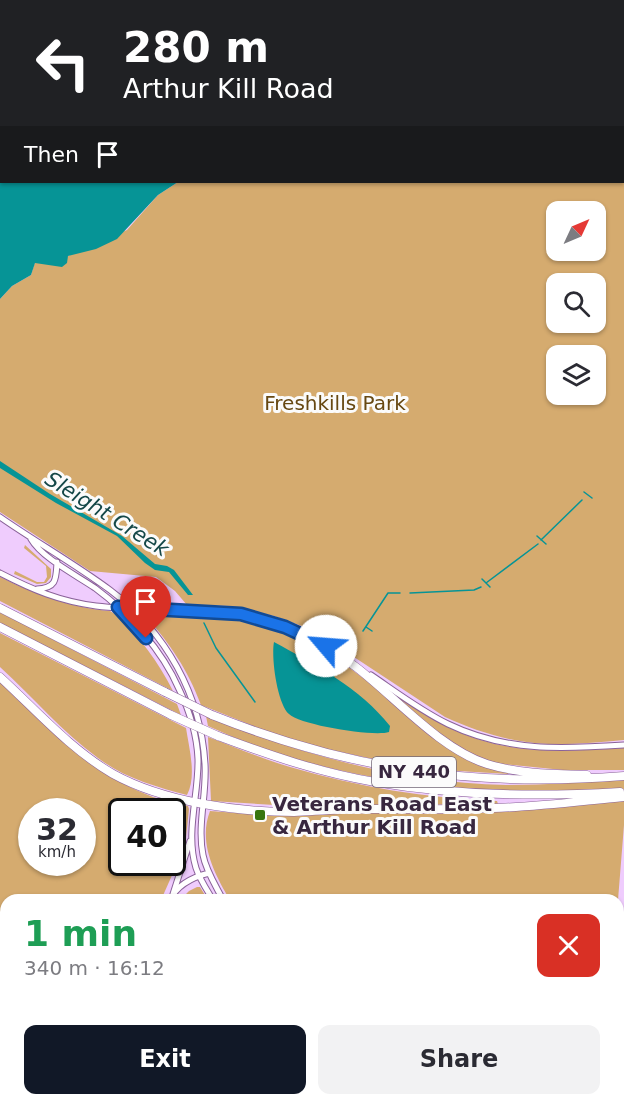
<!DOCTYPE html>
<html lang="en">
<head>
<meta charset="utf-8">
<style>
	body { margin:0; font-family:"DejaVu Sans",sans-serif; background:#f2f2f3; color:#2b2b33; height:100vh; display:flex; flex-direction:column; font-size:22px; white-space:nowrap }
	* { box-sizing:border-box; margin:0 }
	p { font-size:20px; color:#7c7c81 }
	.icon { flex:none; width:33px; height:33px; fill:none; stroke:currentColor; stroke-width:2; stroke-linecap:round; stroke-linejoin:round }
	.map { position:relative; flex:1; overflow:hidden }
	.side { position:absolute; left:0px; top:894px; width:624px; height:212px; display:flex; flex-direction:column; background:#fff; border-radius:18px 18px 0 0; box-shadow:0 2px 4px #0004 }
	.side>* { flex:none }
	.guide { position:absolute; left:0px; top:0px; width:624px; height:183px; box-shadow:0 2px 4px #0004; background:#202124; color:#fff; overflow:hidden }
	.needle { width:39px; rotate:46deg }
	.controls { position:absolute; left:546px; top:201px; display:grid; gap:12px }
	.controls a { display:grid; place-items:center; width:60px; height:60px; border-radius:12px; background:#fff; box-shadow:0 2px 4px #0004; font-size:30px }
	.speed { position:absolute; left:18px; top:798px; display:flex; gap:12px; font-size:30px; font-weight:700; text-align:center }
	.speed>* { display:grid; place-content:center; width:78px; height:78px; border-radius:50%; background:#fff; box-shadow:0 2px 4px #0004; line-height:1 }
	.speed small { font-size:15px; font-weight:400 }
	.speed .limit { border:3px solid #111; border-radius:9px; background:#fff; color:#111 }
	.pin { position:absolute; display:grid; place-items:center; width:51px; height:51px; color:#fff; margin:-62px -26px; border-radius:50% 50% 50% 0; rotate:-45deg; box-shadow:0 0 6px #0007 }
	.pin .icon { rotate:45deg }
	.me { position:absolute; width:66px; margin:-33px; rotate:297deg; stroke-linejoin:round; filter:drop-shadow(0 0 4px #0008) }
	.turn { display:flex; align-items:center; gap:21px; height:126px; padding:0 24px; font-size:27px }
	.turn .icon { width:78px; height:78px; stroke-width:2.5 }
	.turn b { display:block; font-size:42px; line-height:51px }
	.then { display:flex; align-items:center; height:57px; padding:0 24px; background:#0003; gap:12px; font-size:22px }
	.round { display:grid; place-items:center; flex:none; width:63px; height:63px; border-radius:12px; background:#f2f2f3 }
	.headline { display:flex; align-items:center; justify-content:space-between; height:102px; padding:0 24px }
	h1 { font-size:36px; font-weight:700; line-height:45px; color:#1e9e55 }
	.cta { display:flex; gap:12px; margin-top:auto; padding:12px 24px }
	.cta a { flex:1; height:69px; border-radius:12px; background:#111827; color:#fff; font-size:24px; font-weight:700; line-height:69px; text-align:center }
	.cta a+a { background:#f2f2f3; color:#2b2b33 }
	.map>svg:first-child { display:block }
	.green { fill:#d5ab6f; fill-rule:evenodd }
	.water { fill:#069496 }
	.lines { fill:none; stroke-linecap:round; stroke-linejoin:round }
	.stream { stroke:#069496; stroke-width:1.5 }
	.minor-casing { stroke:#8a6299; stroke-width:5 }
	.tertiary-casing { stroke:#8a6299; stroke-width:7 }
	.motorway-casing { stroke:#8a6299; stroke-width:9 }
	.minor { stroke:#fff; stroke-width:4 }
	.tertiary { stroke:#fff; stroke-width:5 }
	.motorway { stroke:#fff; stroke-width:8 }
	.motorway-bridge-casing { stroke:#8a6299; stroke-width:9; stroke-linecap:butt }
	.motorway-bridge { stroke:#fff; stroke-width:8 }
	.route-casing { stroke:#114b97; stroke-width:15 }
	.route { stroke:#1a73e8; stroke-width:10 }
	.poi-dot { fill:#38750e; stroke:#fbfbfb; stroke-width:2 }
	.labels { text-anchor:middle; stroke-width:6; stroke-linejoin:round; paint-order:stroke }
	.shield { fill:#fbfbfb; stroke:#726777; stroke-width:1.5 }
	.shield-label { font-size:18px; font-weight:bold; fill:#38273f }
	.park-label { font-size:20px; fill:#674812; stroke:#fbfbfb }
	.poi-label { font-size:20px; font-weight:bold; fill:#38273f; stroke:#fbfbfb; text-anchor:start }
	.water-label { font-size:21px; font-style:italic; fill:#154848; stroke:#fbfbfb }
</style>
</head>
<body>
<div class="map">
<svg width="624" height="1105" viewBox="0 0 624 1105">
	<rect width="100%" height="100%" fill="#efccfd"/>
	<path class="green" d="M408,0H624V740C599,742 574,745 549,744C513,743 478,732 445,717L313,630L274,616L231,606L187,605L175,591L156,577L90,571L0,512V299L12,286L31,275L35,262L62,266L68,256L127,230L158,195L178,182H622V2L405,1ZM556,212H596V250H556ZM556,284H596V322H556ZM556,356H596V394H556Z
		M25,545L51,569V577L46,583L37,584L14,574L15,571L37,582H44L47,577L46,566L24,548Z
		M0,577C37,595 68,607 110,611L115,614C139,636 158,661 173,691L0,601Z
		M0,612L177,704L181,715L0,623Z
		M145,612L257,621L304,639L339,660L379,690L454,750L508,772V774L442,770L391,763L327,749L276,735L201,705C187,668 171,646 146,616Z
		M0,633L186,728C189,748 197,776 187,795C157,787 124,778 98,758C62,732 33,697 0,667Z
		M0,680C47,725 91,774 153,797C164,801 177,803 188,806L189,809L185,846L161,900H6V1100H62L59,1105H0ZM32,812H82V862H32ZM122,812H172V862H122Z
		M395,694C409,703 423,714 438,722C501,756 555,752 624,748V770H563L502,764L479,759L452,744L394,696Z
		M206,716C301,755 402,783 506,785C545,785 585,782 624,780V789C477,795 344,788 208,726Z
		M208,737C235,747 262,759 290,767C357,787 427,798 497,801L498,804L290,806L211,801Z
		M624,800V825L618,900H230C214,873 198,842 210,811L263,815L264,813L526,810Z
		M197,887H200L208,900L188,898V900H180L189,891Z
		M247,1100H278L277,1105H246Z"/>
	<path class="water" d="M0,0H408L2,2V182H178L158,195L117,239L96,249L68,256L67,263L62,267L35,263L31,275L12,286L0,299Z
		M0,461L50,494L122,536L155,564L167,566L174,570L193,595H188L169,572L155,570L145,563L117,536L56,503L0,468Z
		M274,642C316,665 360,688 390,726L389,732C374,737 300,725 289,714C277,703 271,657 274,642Z"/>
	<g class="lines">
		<path class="stream" d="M584,492L592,498
			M537,536L546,544
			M541,540L582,500
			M482,579L490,587
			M486,583L538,544
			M410,593L474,590L481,587
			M204,623L216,648L255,702
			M366,627L372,631
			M363,631L388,593H400
			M333,677L336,672"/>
		<defs>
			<path id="minor" d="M125,1100L136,1105
				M189,1100L200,1105
				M360,1100V1105
				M468,1103L479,1105
				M302,1105L304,1100
				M418,1105L419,1100
				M566,1105L567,1100"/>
			<path id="tertiary" d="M0,517C36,542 75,564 110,590C166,632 201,695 205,764C207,794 197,825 203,855C206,871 216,886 223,900
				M31,539C42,558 76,575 95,588C129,613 162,650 179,689C189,710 197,736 198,759C199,794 185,833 196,868C200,880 207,890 213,900
				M0,573C33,590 59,601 96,606C153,613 214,603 270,621
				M37,589C57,588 56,579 57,562
				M371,675C396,692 421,711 448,724C506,752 562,749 624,745
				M173,894L190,841
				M170,900C177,885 193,877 209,873
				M618,971L624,928
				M70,1105L73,1100
				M598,1105V1100"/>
			<path id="motorway" d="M0,608L165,692
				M267,620C298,633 329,647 356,667C395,697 440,749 487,764C519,774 554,774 587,775
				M0,627L171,715
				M0,677C36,710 70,749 113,774C164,802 236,812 294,812C316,811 339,809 362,809C405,809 449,810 493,808C537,807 581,801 624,797
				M212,715C350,770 476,788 624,776
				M218,736C269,755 321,773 375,782C456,796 537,797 620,792"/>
		</defs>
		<use href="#minor" class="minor-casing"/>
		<use href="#tertiary" class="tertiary-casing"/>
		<use href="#motorway" class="motorway-casing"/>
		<use href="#minor" class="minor"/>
		<use href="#tertiary" class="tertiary"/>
		<use href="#motorway" class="motorway"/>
		<defs>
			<path id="motorway-bridge" d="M165,692L212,715
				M171,715L218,736"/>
		</defs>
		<use href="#motorway-bridge" class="motorway-bridge-casing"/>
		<use href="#motorway-bridge" class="motorway-bridge"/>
	</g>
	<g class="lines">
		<defs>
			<path id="route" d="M146,638L118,607L241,614L285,627L326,646"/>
		</defs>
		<use href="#route" class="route-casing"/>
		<use href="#route" class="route"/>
	</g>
	<rect class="poi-dot" x="254" y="809" width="12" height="12" rx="3"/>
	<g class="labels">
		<rect class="shield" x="372" y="757" width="84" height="30" rx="4.5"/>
		<g class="shield-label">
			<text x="414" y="778">NY 440</text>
		</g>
		<g class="park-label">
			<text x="335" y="410">Freshkills Park</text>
		</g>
		<g class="poi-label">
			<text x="272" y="811">Veterans Road East<tspan x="272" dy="23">&amp; Arthur Kill Road</tspan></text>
		</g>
		<g class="water-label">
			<text transform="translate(107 514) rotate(32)" y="7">Sleight Creek</text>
		</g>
	</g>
</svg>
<div class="controls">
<a><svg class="needle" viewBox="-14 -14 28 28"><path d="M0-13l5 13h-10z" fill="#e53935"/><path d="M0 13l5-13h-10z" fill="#7c7c81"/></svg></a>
<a><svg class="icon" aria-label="search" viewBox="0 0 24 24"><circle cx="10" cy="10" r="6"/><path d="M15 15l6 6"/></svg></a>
<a><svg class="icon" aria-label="layers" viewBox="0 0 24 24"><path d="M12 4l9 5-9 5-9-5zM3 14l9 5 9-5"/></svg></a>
</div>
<div class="speed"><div>32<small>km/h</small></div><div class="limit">40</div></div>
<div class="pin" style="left:146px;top:638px;background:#d93025"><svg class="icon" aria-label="arrive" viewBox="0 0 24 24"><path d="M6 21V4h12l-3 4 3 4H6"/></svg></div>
<svg class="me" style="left:326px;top:646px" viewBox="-20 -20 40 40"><circle r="19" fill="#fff"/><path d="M0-13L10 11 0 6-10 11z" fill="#1a73e8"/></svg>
<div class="guide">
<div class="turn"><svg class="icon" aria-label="left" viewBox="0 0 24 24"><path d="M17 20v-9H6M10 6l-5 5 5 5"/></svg><div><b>280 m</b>Arthur Kill Road</div></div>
<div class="then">Then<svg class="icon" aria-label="arrive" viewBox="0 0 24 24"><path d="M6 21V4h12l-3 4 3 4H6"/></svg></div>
</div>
<section class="side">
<div class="headline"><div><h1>1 min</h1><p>340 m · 16:12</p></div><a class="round" style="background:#d93025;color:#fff"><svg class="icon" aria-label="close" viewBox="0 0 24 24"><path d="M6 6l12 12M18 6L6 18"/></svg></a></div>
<div class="cta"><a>Exit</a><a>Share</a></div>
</section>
</div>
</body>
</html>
